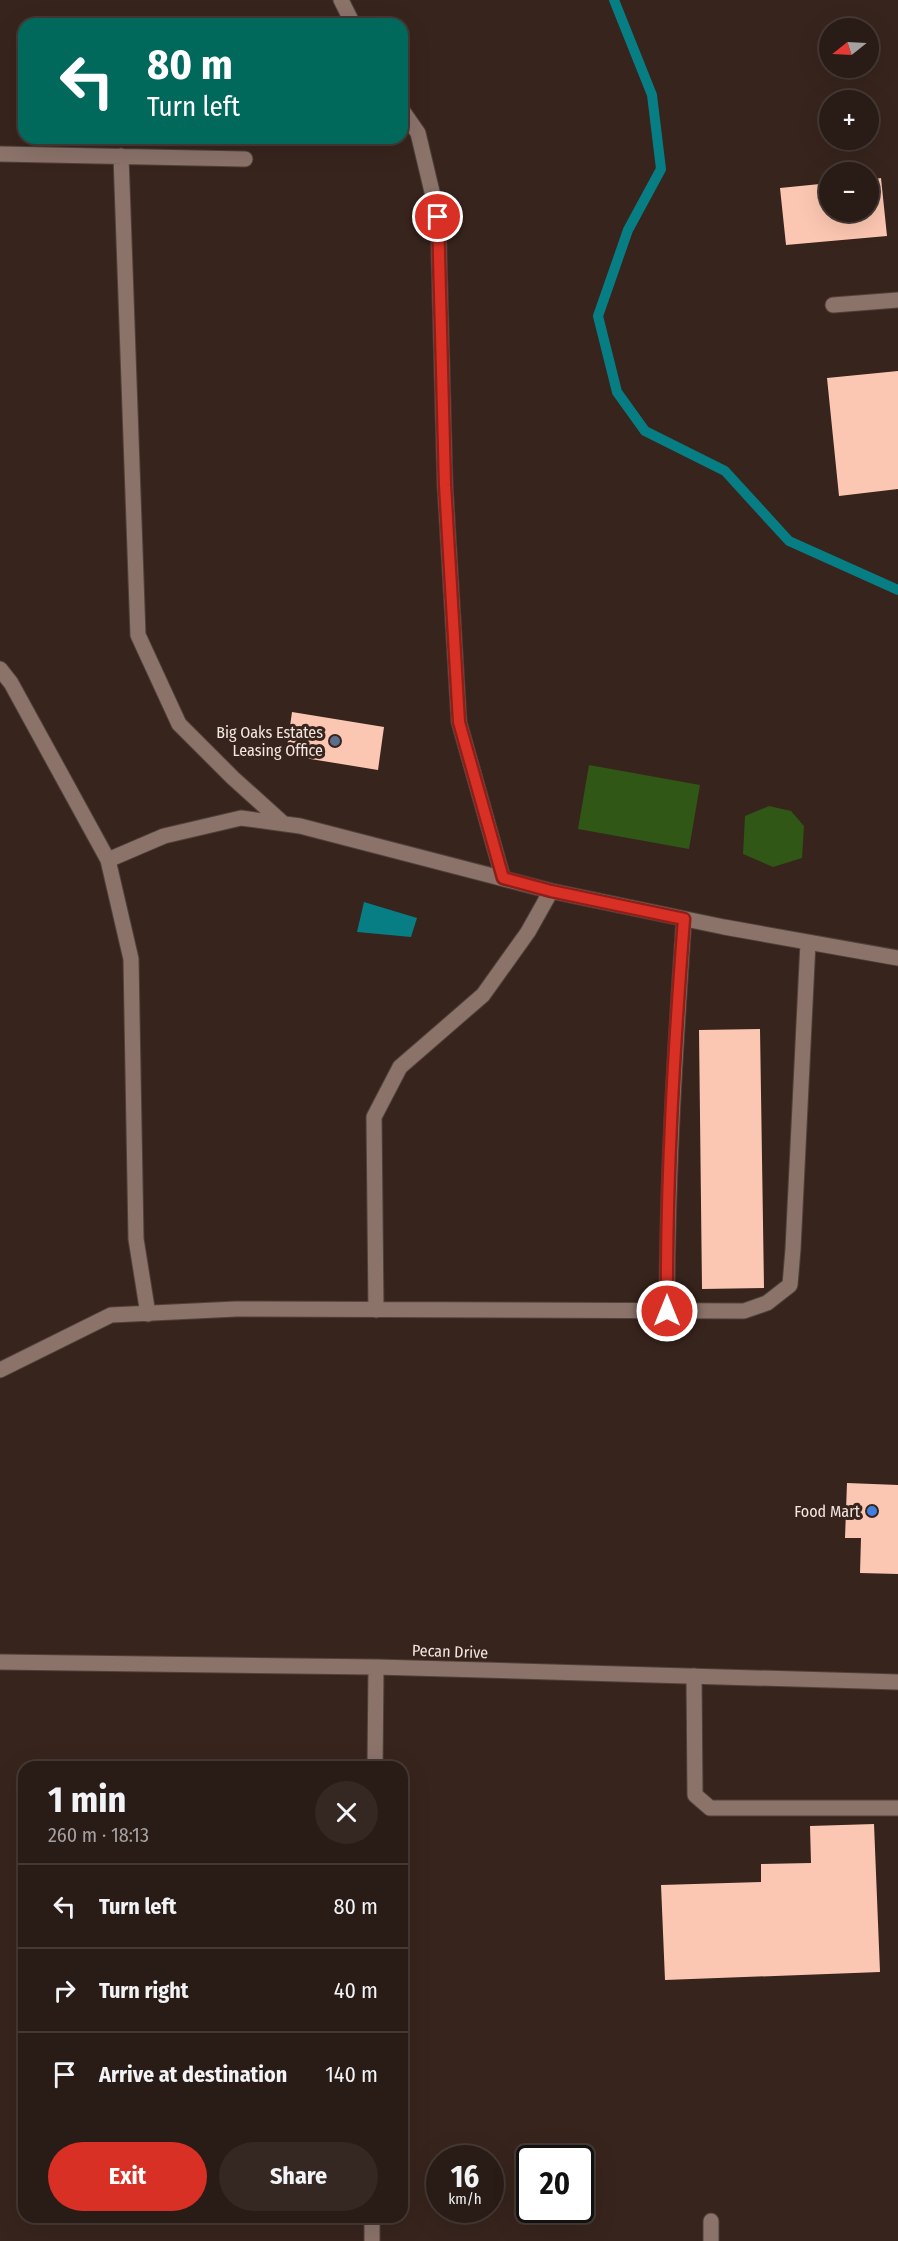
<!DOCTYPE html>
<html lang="en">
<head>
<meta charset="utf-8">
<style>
	body { margin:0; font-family:"Fira Sans Condensed",sans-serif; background:#352823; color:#f1f3f6; height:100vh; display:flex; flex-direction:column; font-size:22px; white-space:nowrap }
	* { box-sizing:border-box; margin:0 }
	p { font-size:20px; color:#a5a1a1 }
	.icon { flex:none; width:33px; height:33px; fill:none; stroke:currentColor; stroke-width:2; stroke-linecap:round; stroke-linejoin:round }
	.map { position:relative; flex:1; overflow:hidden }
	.side { position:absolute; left:18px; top:1761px; width:390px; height:462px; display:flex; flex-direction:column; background:#291b16; border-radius:18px; box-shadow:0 6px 24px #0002,0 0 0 2px #453935 }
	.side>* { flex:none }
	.guide { position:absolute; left:18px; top:18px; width:390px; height:126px; border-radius:18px; box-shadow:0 6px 24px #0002,0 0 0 2px #453935; background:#00695c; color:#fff; overflow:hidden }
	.needle { width:39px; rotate:252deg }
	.tools { position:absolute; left:819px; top:18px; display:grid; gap:12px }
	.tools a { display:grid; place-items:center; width:60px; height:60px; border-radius:50%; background:#291b16; box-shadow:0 6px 24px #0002,0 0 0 2px #453935; font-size:30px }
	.speed { position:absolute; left:426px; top:2145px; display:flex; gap:12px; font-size:30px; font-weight:700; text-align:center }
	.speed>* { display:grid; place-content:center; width:78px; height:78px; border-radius:50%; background:#291b16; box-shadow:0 6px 24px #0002,0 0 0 2px #453935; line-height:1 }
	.speed small { font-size:15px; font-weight:400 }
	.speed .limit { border:3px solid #111; border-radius:9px; background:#fff; color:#111 }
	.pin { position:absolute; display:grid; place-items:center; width:51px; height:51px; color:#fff; margin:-26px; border:3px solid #fff; border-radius:50%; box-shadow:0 2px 6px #0007 }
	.me { position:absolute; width:66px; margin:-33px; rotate:0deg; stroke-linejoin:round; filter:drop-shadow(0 0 4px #0008) }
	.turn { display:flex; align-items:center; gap:21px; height:126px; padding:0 30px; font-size:27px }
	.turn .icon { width:78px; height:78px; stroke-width:2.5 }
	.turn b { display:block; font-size:42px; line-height:51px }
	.round { display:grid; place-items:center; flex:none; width:63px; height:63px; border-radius:32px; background:#352823 }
	.head { display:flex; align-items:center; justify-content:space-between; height:102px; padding:0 30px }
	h1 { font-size:36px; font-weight:700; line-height:45px }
	.button { display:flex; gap:12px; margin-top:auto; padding:12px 30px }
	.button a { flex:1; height:69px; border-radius:36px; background:#d93025; color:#fff; font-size:24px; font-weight:700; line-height:69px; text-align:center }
	.button a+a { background:#352823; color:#f1f3f6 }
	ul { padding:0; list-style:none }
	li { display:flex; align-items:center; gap:18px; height:84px; padding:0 30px; border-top:2px solid #453935 }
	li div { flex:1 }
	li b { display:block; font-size:22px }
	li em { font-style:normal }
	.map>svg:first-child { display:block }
	.green { fill:#305715 }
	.water { fill:#077e84 }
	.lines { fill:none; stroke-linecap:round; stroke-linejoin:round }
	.stream { stroke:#077e84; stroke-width:10 }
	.building { fill:#fcc7b2 }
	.lane-casing { stroke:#51413b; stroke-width:17 }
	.street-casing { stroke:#51413b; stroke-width:17 }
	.lane { stroke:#8b736a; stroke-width:15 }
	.street { stroke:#8b736a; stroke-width:15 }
	.route-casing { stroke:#8d1f18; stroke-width:15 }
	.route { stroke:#d93025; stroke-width:10 }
	.service-dot { fill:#5c6f8a; stroke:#37241d; stroke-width:2 }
	.shop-dot { fill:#3f7fe0; stroke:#37241d; stroke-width:2 }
	.labels { text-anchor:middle; stroke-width:6; stroke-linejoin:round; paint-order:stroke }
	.poi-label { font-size:16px; fill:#f4e6e1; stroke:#37241d; text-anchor:end }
	.street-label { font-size:16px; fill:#f4e6e1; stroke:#37241d }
</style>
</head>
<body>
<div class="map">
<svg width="898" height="2241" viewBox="0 0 898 2241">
	<rect width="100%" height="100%" fill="#37241d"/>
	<path class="green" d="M589,765L700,785L689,849L578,829Z
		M769,806L791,811L804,826L802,858L773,867L743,854L745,816Z"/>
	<path class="water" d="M364,902L417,918L411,937L357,932Z"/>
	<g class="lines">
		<path class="stream" d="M614,0L652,95L661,169L628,230L598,316L617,392L645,431L725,471L789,541L898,590"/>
	</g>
	<path class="building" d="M881,178L887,236L786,245L780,188L830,183V212H868V180Z
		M898,371V489L839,496L827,378Z
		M292,712L384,727L378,770L286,755Z
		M760,1029L764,1288L702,1289L699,1030Z
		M847,1483L898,1485V1574L860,1573L861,1538H845Z
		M874,1824L880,1972L665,1980L661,1885L761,1882V1864L811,1863L810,1826Z"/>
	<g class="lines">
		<defs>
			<path id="lane" d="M341,0L353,24
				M402,110L418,133L438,217L445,485L459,722L503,878
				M0,154L245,159
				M121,156L138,635L179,724L233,778L284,824
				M833,305L898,300
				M0,669L11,683L108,860L131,959L136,1239L148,1314
				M108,860L164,836L241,818L300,826L551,891L724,927L898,958
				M376,1310L374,1117L400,1067L483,995L528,932L551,891
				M667,1311C667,1180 675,1050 684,919
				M0,1370L111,1315L236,1309L744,1311L767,1303L790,1285L793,1249L808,942
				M694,1676L695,1795L710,1808H898
				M711,2241V2221"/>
			<path id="street" d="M0,1662L376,1667L898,1682
				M375,1767L376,1667
				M372,2241V2217"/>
		</defs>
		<use href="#lane" class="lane-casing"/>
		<use href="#street" class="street-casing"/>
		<use href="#lane" class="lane"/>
		<use href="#street" class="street"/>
	</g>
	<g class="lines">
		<defs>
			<path id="route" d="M438,217L445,485L459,722L503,878L551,891L684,919C674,1050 666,1180 667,1311"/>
		</defs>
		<use href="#route" class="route-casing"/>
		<use href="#route" class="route"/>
	</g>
	<circle class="service-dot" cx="335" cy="741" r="6"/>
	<circle class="shop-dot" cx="872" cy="1511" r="6"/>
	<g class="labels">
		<g class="poi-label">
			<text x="323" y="738">Big Oaks Estates<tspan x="323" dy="18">Leasing Office</tspan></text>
			<text x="860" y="1517">Food Mart</text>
		</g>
		<g class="street-label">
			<text transform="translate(450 1651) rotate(2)" y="6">Pecan Drive</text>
		</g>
	</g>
</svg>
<div class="tools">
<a><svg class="needle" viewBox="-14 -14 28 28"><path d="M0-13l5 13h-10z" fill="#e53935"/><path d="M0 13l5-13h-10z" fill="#a5a1a1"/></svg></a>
<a>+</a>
<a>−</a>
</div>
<div class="speed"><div>16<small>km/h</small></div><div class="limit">20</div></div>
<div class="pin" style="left:438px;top:217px;background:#d93025"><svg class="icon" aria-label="arrive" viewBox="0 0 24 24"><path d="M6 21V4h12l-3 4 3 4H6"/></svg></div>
<svg class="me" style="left:667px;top:1311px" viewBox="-20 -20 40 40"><circle r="17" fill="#d93025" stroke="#fff" stroke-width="3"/><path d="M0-11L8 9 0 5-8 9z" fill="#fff"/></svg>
<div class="guide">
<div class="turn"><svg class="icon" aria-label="left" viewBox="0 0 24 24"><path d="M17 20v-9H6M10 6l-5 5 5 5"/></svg><div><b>80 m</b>Turn left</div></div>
</div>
<section class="side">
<div class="head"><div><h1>1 min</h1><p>260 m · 18:13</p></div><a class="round"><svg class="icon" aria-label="close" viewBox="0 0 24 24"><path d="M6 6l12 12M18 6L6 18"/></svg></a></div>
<ul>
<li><svg class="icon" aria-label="left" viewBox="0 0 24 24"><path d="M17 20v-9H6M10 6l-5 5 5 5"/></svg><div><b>Turn left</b></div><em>80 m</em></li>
<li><svg class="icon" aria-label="right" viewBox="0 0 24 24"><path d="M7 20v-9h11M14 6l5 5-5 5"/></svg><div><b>Turn right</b></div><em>40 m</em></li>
<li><svg class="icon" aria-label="arrive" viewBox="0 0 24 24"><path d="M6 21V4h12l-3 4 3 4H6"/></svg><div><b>Arrive at destination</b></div><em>140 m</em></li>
</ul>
<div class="button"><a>Exit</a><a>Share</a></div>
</section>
</div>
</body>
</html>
